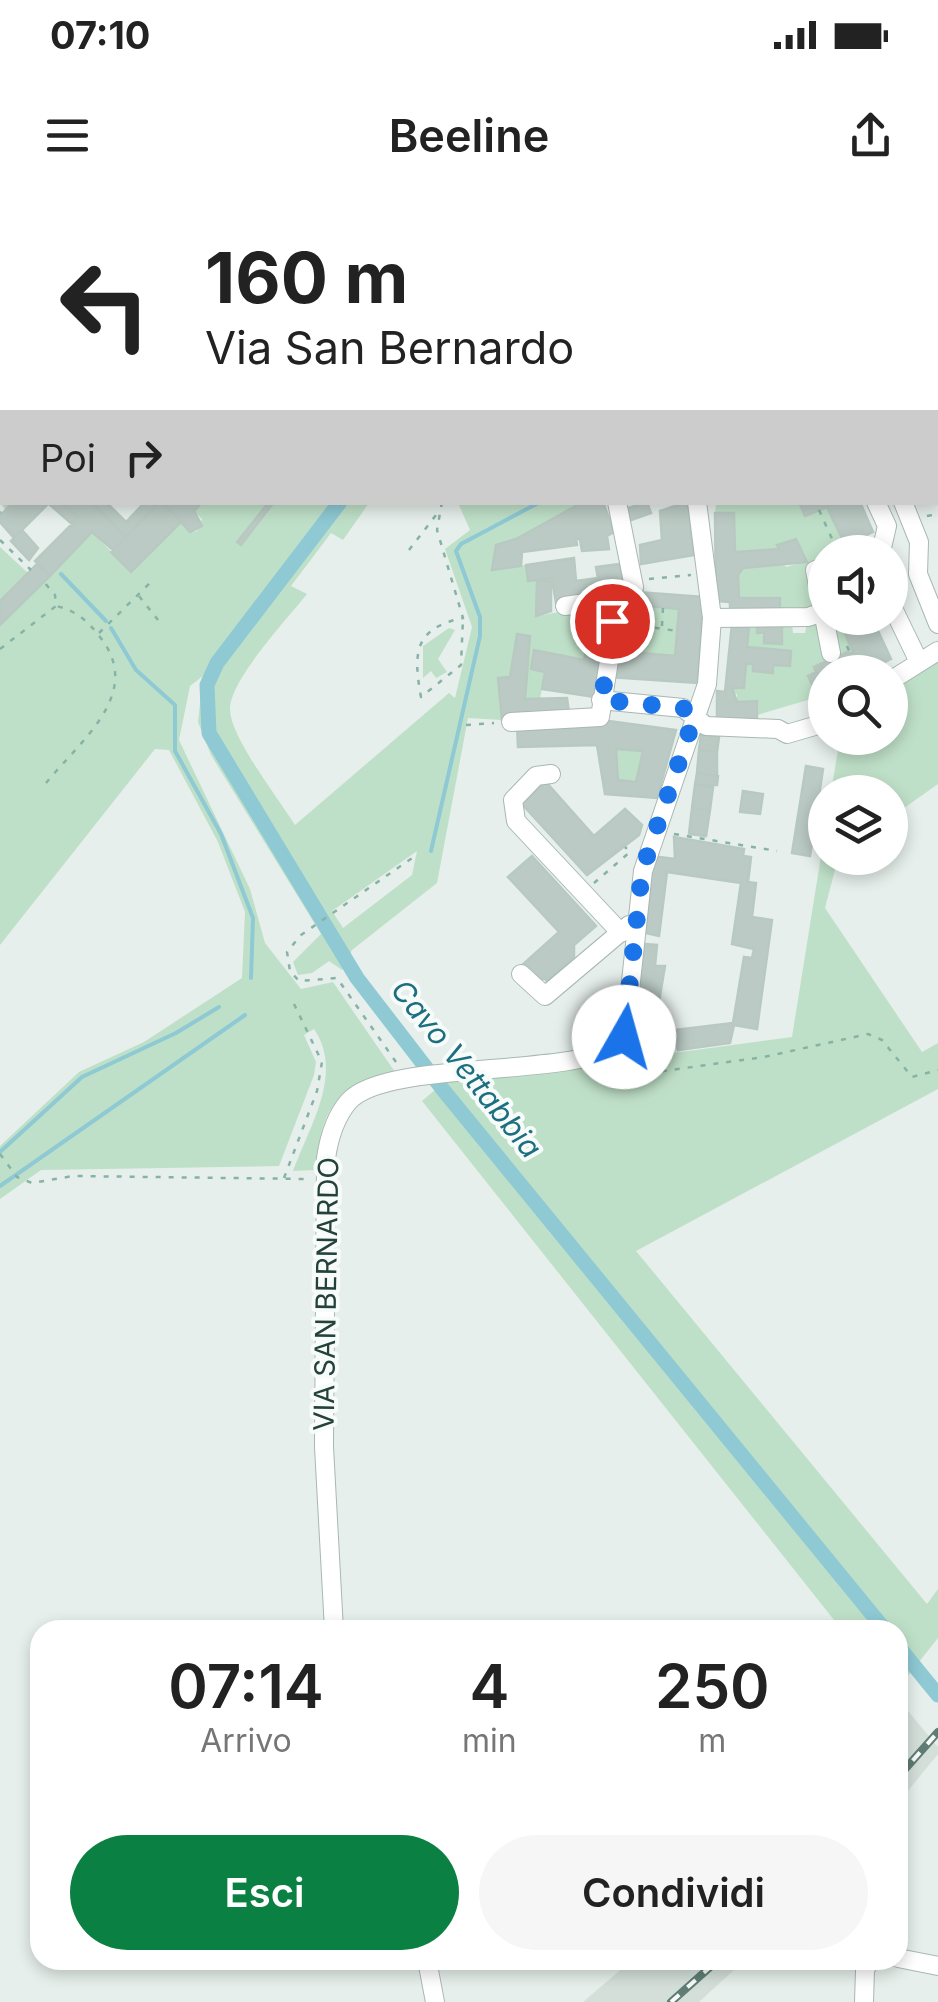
<!DOCTYPE html>
<html lang="it">
<head>
<meta charset="utf-8">
<style>
	body { margin:0; font-family:Inter,sans-serif; background:#f6f6f6; color:#222; height:100vh; display:flex; flex-direction:column; font-size:38px; white-space:nowrap }
	* { box-sizing:border-box; margin:0 }
	p { font-size:32px; color:#767676 }
	.icon { flex:none; width:55px; height:55px; fill:none; stroke:currentColor; stroke-width:2; stroke-linecap:round; stroke-linejoin:round }
	.map { position:relative; flex:1; overflow:hidden }
	.details { position:absolute; left:30px; top:1420px; width:878px; height:350px; display:flex; flex-direction:column; background:#fff; border-radius:30px; box-shadow:0 5px 15px #0003 }
	.details>* { flex:none }
	.top-card { position:absolute; left:0px; top:0px; width:940px; height:305px; box-shadow:0 5px 15px #0003; background:#fff; color:#222; overflow:hidden }
	.buttons { position:absolute; left:808px; top:335px; display:grid; gap:20px }
	.buttons a { display:grid; place-items:center; width:100px; height:100px; border-radius:50%; background:#fff; box-shadow:0 5px 15px #0003; font-size:50px }
	.pin { position:absolute; display:grid; place-items:center; width:85px; height:85px; color:#fff; margin:-42px; border:5px solid #fff; border-radius:50%; box-shadow:0 2px 10px #0007 }
	.me { position:absolute; width:110px; margin:-55px; rotate:7deg; stroke-linejoin:round; filter:drop-shadow(0 0 8px #0008) }
	.turn { display:flex; align-items:center; gap:35px; height:210px; padding:0 40px; font-size:45px }
	.turn .icon { width:130px; height:130px; stroke-width:2.5 }
	.turn b { display:block; font-size:70px; line-height:85px }
	.then { display:flex; align-items:center; height:95px; padding:0 40px; background:#0003; gap:20px; font-size:38px }
	.eta { display:flex; justify-content:space-evenly; align-items:center; height:170px; text-align:center }
	.eta b { font-size:60px; font-weight:600; line-height:70px }
	.cta { display:flex; gap:20px; margin-top:auto; padding:20px 40px }
	.cta a { flex:1; height:115px; border-radius:60px; background:#0b8043; color:#fff; font-size:40px; font-weight:600; line-height:115px; text-align:center }
	.cta a+a { background:#f6f6f6; color:#222 }
	.status { display:flex; justify-content:space-between; align-items:center; height:70px; padding:0 50px; background:#fff; direction:ltr }
	.status svg { height:28px; fill:currentColor }
	header { display:flex; justify-content:space-between; align-items:center; height:130px; padding:0 40px; background:#fff; font-size:45px; font-weight:600 }
	.map>svg:first-child { display:block }
	.built { fill:#d4dfda }
	.green { fill:#bfe0c8; fill-rule:evenodd }
	.lines { fill:none; stroke-linecap:round; stroke-linejoin:round }
	.stream { stroke:#8ec9d4; stroke-width:4 }
	.canal { stroke:#8ec9d4; stroke-width:15 }
	.building { fill:#bbcac4; stroke:#b8c9c2; stroke-width:2.5; fill-rule:evenodd }
	.minor-casing { stroke:#a8b8b2; stroke-width:20 }
	.path { stroke:#86b3a5; stroke-width:2.5; stroke-dasharray:5 8; stroke-linecap:butt }
	.minor { stroke:#fff; stroke-width:18 }
	.rail-casing { stroke:#5f7d75; stroke-width:8 }
	.rail { stroke:#f7fbf9; stroke-width:4; stroke-dasharray:11; stroke-linecap:butt }
	.route { stroke:#1a73e8; stroke-width:18; stroke-dasharray:0 32.4 }
	.labels { text-anchor:middle; stroke-width:8; stroke-linejoin:round; paint-order:stroke }
	.street-label { font-size:28px; fill:#24423a; stroke:#f7fbf9 }
	.water-label { font-size:30px; font-style:italic; fill:#1c6f80; stroke:#f7fbf9 }
</style>
</head>
<body>
<div class="status"><b>07:10</b><svg viewBox="0 0 49 12"><path d="M0 12V9h3v3zM5 12V6h3v6zM10 12V3h3v9zM15 12V0h3v12zM26 1h20v11H26zM47 4h2v5h-2z"/></svg></div>
<header><svg class="icon" aria-label="menu" viewBox="0 0 24 24"><path d="M4 6h16M4 12h16M4 18h16"/></svg>Beeline<svg class="icon" aria-label="share" viewBox="0 0 24 24"><path d="M12 15V3M7 8l5-5 5 5M5 13v7h14v-7"/></svg></header>
<div class="map">
<svg width="938" height="1802" viewBox="0 0 938 1802">
	<rect width="100%" height="100%" fill="#e6efeb"/>
	<path class="built" d="M898,1499L938,1547V1554L898,1603Z
		M632,1760H745L699,1802H583Z"/>
	<path class="green" d="M2,65V302L13,303L6,310L0,303Z
		M202,303H269L238,342L240,345L274,303H369L343,340L331,333L291,386L307,394C288,418 229,481 230,510C231,538 279,599 295,625L449,493L455,498L472,427L445,349L470,330L458,303H583L516,339L496,345L492,369L526,365L528,380L537,381V416L592,406L584,460L535,450L531,469L545,472L540,499H525L530,436L517,434L510,477L498,478L502,520L468,518L437,683L352,750L342,770L329,761L312,773L298,775L293,762L321,734L211,555L198,522L203,476L190,486L179,540L250,689L265,743L301,789L333,782L395,872C334,891 322,905 316,970L293,971C310,925 344,873 314,829L304,835L316,862L314,875L279,966L41,970L0,999V946L79,872L144,842L242,778L245,712L218,642L169,550L155,549L0,745V425L92,332L131,372L181,323L190,332L197,331L202,319L194,311ZM417,651L412,675L343,728L332,711Z
		M723,303H799L805,316L827,307L846,352H825V418H838L854,454L846,452L814,467L816,472L808,476L818,497L757,515V502H737V494L732,493V488L744,487L746,464H753V471L772,473L773,465H790L791,451L747,447L749,426L757,423V433L782,443V425H792L793,433H805L809,413L780,414L779,398H739L738,375L743,368L783,363L786,367L806,361L796,339L778,345L779,349L735,352L734,313H715L716,305Z
		M0,347L28,373L0,401Z
		M637,392L633,420L645,422L649,406L679,409L675,456L642,453L646,430L631,429L632,421L622,419L625,402Z
		M449,428L455,430L438,459L447,472L436,478L431,471L423,478V446Z
		M938,460V584L890,618V592H831L840,538H890V491Z
		M616,549L643,551L636,582L618,580Z
		M825,631V658H838L825,708L922,852L938,843V889L636,1051L927,1404L938,1389V1438L898,1488V1430H842L422,901L450,877L610,855L636,858L792,837Z"/>
	<g class="lines">
		<path class="stream" d="M747,2L751,0
			M0,313L1,314
			M61,374L106,421
			M111,428L136,470L175,505V551L221,634L253,718L251,778
			M431,651L480,436V417L456,351L461,344L540,302
			M0,952L82,877L176,833L219,807
			M0,986L245,815"/>
		<path class="canal" d="M277,0L278,2
			M340,302L217,463L207,485L209,533L357,778L444,891L885,1430
			M898,1446L938,1495"/>
	</g>
	<path class="building" d="M13,302H50L14,338L0,322V316Z
		M61,302H91L126,337L113,350L92,332L50,376L35,361L79,317Z
		M61,302L79,317L72,324L49,304Z
		M91,302H106L126,322L145,302H160L126,337Z
		M160,302L182,321L131,372L111,352Z
		M163,302H202L194,311L202,326L190,332Z
		M269,302H274L241,345L237,342Z
		M583,302H603L614,332L607,336L609,349L582,351L580,339H576L577,345L522,352L521,366L492,370L496,345L516,339Z
		M647,302L651,313L626,322L622,310Z
		M687,302L694,355L641,364L640,345L662,340L660,311Z
		M799,302H860L873,332L845,345L827,307L805,316Z
		M715,313H734L735,352L779,349L777,345L796,339L807,362L743,368L738,375L739,398H780V414L730,415V402L716,401Z
		M22,330L38,348L29,360L11,341Z
		M574,358L576,381L598,378L596,367L620,364L623,392L556,403L552,378L528,381L526,365Z
		M37,364L50,376L0,425V401Z
		M537,381H551V411L536,416Z
		M637,392L703,397L697,483L610,477L619,428L646,430L642,453L675,456L679,409L649,406L645,422L632,420Z
		M838,418H872L891,459L864,472H825V494L818,497L808,476L816,472L814,467L847,452L854,454Z
		M757,423L782,425V444L764,443V433H757Z
		M732,424L749,426L747,447L791,451L790,466L773,465V473L753,471V464H746L744,488H732L737,502L757,501V520L717,519V491L725,492Z
		M517,434L530,436L525,499L567,498L569,513L502,520L498,478L510,477Z
		M588,442L605,444L595,497L542,489L545,472L531,469L534,450L584,460Z
		M601,520L676,530L657,598L605,594L597,545L518,547L517,524ZM616,549L643,551L636,582L618,580Z
		M701,535L719,537L717,552L699,550Z
		M699,550L717,552V576L697,573Z
		M806,566L823,569L810,656L792,653Z
		M697,573L718,576L717,585H695Z
		M546,582L594,636L625,609L642,625L639,635L587,675L522,604Z
		M695,585L713,587L710,610L692,608Z
		M743,591L763,594L760,614L740,612Z
		M692,608L710,610L706,636L689,634Z
		M674,637L744,649L743,656L751,657L748,682L756,683L752,717L772,720L757,829L734,825L730,843L678,850L674,830L733,823L744,757L752,758L754,749L732,744L741,683L667,672L659,736L646,733L651,656L675,659Z
		M532,656L596,726L574,745V757L547,781L544,778L537,783L521,766L559,732L508,677Z
		M644,744L657,745L655,766H665L655,825L660,853L635,855Z"/>
	<g class="lines">
		<defs>
			<path id="minor" d="M305,0L307,2
				M387,0L389,2
				M435,0L437,2
				M571,0L573,2
				M46,2L50,0
				M475,2L477,0
				M704,2L707,0
				M0,27L2,26
				M876,302L887,326L881,352
				M903,302L919,342L918,374L938,424
				M825,367L815,370L831,453
				M890,402L919,462
				M565,406L619,398L634,387L617,302
				M712,418L808,417L823,412
				M890,481L938,451
				M601,500L683,508L706,526L778,529L787,534L825,523
				M511,522L600,517L619,398
				M551,574L536,576L513,600L516,621L621,733
				M521,774L545,796L629,725
				M334,1430L324,1247L326,958C329,938 335,917 349,901C386,860 565,878 619,846L626,827L643,671L707,484L712,418L697,302
				M898,1758L938,1766
				M427,1760L435,1802
				M864,1802L865,1770L870,1760"/>
		</defs>
		<use href="#minor" class="minor-casing"/>
		<path class="path" d="M248,0L250,2
			M0,163L2,162
			M0,283L2,281
			M442,302L437,330L463,418C414,428 413,453 421,497L461,465L463,418
			M108,305L110,302
			M819,310L838,352
			M927,316L938,314
			M0,340L31,370
			M409,350L436,315
			M649,379L691,375
			M139,396L158,420
			M629,424L677,431
			M662,426L663,408
			M99,433L154,379
			M847,446L851,455
			M0,449L56,406L55,395L44,382
			M466,525L494,523
			M46,583C82,539 144,493 100,437C88,421 75,410 56,406
			M674,634L777,651
			M594,683L630,652L625,647
			M632,856L638,869L649,873L764,857L868,834L882,840L912,877L938,870
			M396,862L337,778L299,781L290,771L287,752L301,735L418,654
			M0,954L17,977L32,983L73,976L308,979
			M284,978L317,891L322,862L294,804"/>
		<use href="#minor" class="minor"/>
		<defs>
			<path id="rail" d="M898,1577L938,1532
				M671,1802L718,1760"/>
		</defs>
		<use href="#rail" class="rail-casing"/>
		<use href="#rail" class="rail"/>
	</g>
	<g class="lines">
		<path class="route" d="M612,421L602,500L683,508L695,515L642,671L624,837"/>
	</g>
	<g class="labels">
		<g class="street-label">
			<text transform="translate(326 1094) rotate(-89)" y="10">VIA SAN BERNARDO</text>
		</g>
		<g class="water-label">
			<text transform="translate(466 869) rotate(51)" y="10">Cavo Vettabbia</text>
		</g>
	</g>
</svg>
<div class="buttons">
<a><svg class="icon" aria-label="sound" viewBox="0 0 24 24"><path d="M4 9h4l5-4v14l-5-4H4zM17 9q2 3 0 6"/></svg></a>
<a><svg class="icon" aria-label="search" viewBox="0 0 24 24"><circle cx="10" cy="10" r="6"/><path d="M15 15l6 6"/></svg></a>
<a><svg class="icon" aria-label="layers" viewBox="0 0 24 24"><path d="M12 4l9 5-9 5-9-5zM3 14l9 5 9-5"/></svg></a>
</div>
<div class="pin" style="left:612px;top:421px;background:#d93025"><svg class="icon" aria-label="arrive" viewBox="0 0 24 24"><path d="M6 21V4h12l-3 4 3 4H6"/></svg></div>
<svg class="me" style="left:624px;top:837px" viewBox="-20 -20 40 40"><circle r="19" fill="#fff"/><path d="M0-13L10 11 0 6-10 11z" fill="#1a73e8"/></svg>
<div class="top-card">
<div class="turn"><svg class="icon" aria-label="left" viewBox="0 0 24 24"><path d="M17 20v-9H6M10 6l-5 5 5 5"/></svg><div><b>160 m</b>Via San Bernardo</div></div>
<div class="then">Poi<svg class="icon" aria-label="right" viewBox="0 0 24 24"><path d="M7 20v-9h11M14 6l5 5-5 5"/></svg></div>
</div>
<section class="details">
<div class="eta">
<div><b>07:14</b><p>Arrivo</p></div>
<div><b>4</b><p>min</p></div>
<div><b>250</b><p>m</p></div>
</div>
<div class="cta"><a>Esci</a><a>Condividi</a></div>
</section>
</div>
</body>
</html>
